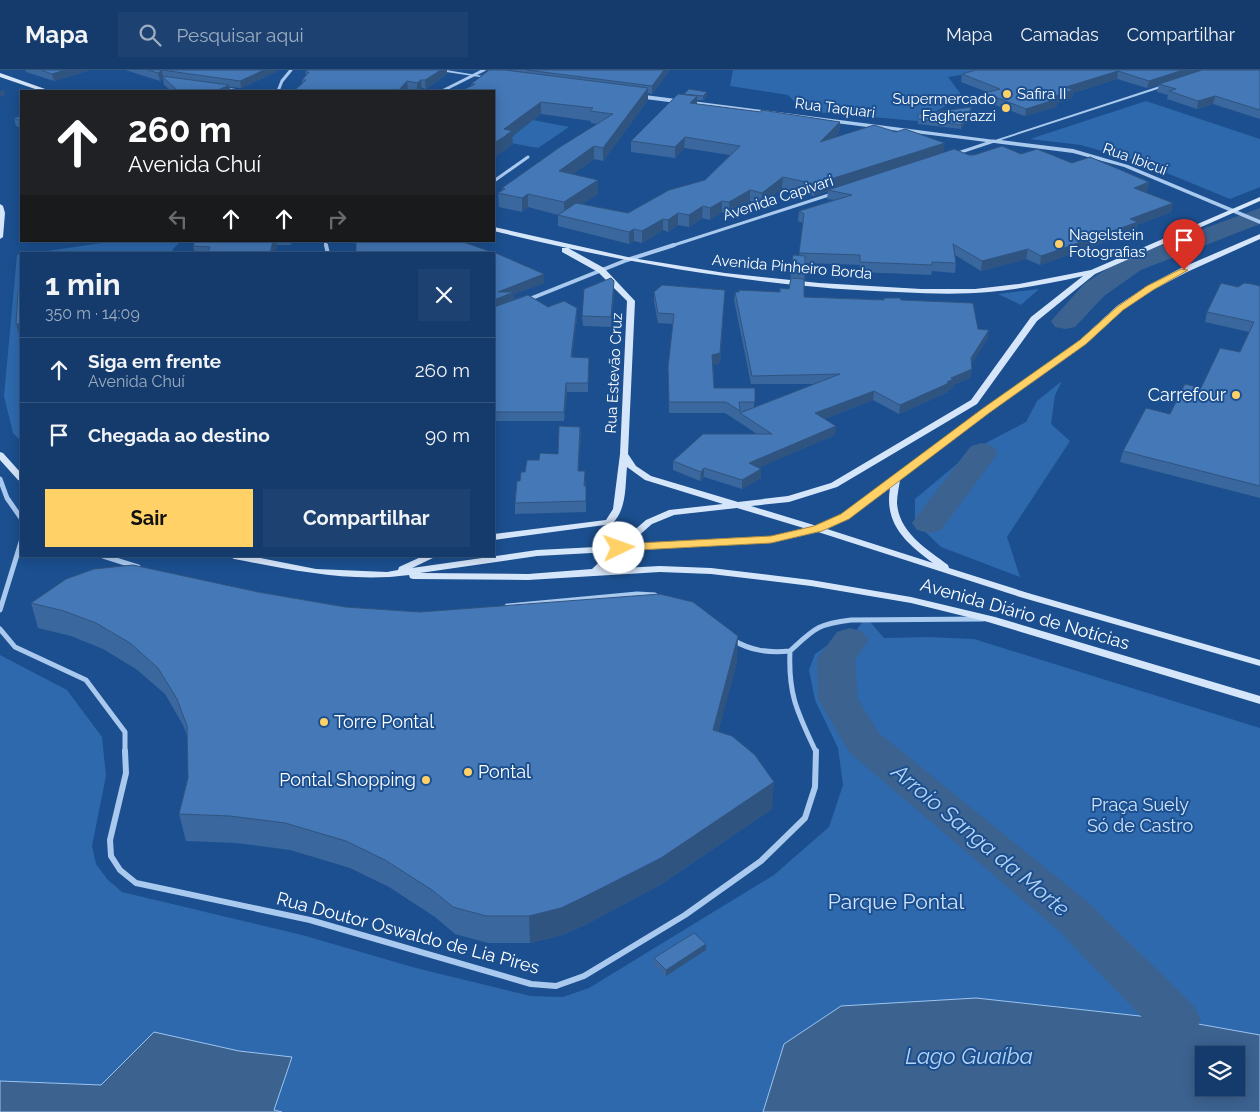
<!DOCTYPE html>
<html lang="pt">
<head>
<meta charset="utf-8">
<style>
	body { margin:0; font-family:Raleway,sans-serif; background:#1d4271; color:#f1f3f6; height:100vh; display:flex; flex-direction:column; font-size:19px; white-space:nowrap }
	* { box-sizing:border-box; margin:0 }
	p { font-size:16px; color:#9dadc1 }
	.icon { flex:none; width:28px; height:28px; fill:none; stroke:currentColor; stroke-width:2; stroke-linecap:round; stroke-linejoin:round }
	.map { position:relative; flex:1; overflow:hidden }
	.side { position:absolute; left:20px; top:182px; width:475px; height:305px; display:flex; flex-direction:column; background:#143b6b; border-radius:0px; box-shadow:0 2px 12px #0003,0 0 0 1px #33557e }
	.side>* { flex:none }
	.top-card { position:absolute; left:20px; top:20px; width:475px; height:152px; border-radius:0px; box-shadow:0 2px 12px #0003,0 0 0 1px #33557e; background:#202124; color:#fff; overflow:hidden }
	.tools { position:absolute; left:1195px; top:976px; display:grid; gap:10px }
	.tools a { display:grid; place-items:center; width:50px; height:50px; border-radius:0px; background:#143b6b; box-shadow:0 2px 12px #0003,0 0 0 1px #33557e; font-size:25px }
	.pin { position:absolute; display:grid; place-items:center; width:42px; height:42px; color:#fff; margin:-51px -21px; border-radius:50% 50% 50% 0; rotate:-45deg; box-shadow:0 0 5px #0007 }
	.pin .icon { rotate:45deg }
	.me { position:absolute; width:55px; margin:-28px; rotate:87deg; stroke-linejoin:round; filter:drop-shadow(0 0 4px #0008) }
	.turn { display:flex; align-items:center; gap:18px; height:105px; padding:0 25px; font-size:22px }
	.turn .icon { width:65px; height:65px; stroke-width:2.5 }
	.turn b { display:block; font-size:35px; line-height:42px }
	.lanes { display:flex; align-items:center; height:48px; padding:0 25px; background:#0003; justify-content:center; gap:25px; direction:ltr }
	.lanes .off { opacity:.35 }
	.round { display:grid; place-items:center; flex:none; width:52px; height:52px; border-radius:0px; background:#1d4271 }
	.head { display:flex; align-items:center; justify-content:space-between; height:85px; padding:0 25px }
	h1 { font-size:30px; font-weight:700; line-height:38px }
	.button { display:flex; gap:10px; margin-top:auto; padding:10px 25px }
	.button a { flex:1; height:58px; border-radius:0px; background:#ffd166; color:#111; font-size:20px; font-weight:700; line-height:58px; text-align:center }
	.button a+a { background:#1d4271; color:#f1f3f6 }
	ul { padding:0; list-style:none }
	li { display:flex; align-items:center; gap:15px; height:65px; padding:0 25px; border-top:1px solid #33557e }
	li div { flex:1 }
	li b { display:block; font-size:19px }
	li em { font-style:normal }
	header { display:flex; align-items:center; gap:30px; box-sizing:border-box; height:70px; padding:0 25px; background:#143b6b; border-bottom:1px solid #33557e }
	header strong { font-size:24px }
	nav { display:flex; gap:28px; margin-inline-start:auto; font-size:18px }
	.search { width:350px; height:45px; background:#1d4271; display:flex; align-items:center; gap:12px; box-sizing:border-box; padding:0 18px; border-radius:0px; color:#9dadc1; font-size:19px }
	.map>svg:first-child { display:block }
	.green { fill:#2e69ad }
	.water { fill:#3c6290; stroke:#9cc4f0; fill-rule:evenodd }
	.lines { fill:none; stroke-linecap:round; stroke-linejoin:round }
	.river { fill:#3c6290; fill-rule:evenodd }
	.minor-far3 { stroke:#a9c9ee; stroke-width:3 }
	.minor-far2 { stroke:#a9c9ee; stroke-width:4 }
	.minor-far1 { stroke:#a9c9ee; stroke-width:5 }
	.minor { stroke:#a9c9ee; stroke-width:6 }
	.tertiary { fill:#a9c9ee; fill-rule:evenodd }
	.secondary { fill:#d6e6fa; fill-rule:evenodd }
	.wall { fill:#3a679d }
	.shaded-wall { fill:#305480 }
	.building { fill:#4478b7; stroke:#305480 }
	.route { fill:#ffd166; stroke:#a68842 }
	.poi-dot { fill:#ffd166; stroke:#1b4f8f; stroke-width:2 }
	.labels { text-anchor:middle; stroke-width:4; stroke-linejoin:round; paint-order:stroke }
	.far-poi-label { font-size:15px; fill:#fff; stroke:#1b4f8f; text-anchor:start }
	.far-street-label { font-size:15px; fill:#fff; stroke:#1b4f8f }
	.poi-label { font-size:18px; fill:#fff; stroke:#1b4f8f; text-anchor:end }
	.street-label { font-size:18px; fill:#fff; stroke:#1b4f8f }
	.park-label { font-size:18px; fill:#cfe3fa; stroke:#1b4f8f }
	.near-park-label { font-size:21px; fill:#cfe3fa; stroke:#1b4f8f }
	.near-water-label { font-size:22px; font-style:italic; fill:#b5d3f5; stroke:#1b4f8f }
</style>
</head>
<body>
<header>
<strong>Mapa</strong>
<div class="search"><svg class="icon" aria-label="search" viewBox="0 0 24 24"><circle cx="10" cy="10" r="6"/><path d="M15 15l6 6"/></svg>Pesquisar aqui</div>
<nav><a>Mapa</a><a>Camadas</a><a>Compartilhar</a></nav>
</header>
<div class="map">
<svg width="1260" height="1042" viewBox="0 0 1260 1042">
	<rect width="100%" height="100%" fill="#1b4f8f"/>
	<path class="green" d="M733,0H992L948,7L963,27L917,51L804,41L788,25L730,16Z
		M1146,31L1260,69V117L1230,129L1140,92L1081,75L1030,69Z
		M533,50L569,57L538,78L506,72Z
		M115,171H181L173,179L171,184H27Z
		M21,184V371L13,363L4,326L17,185Z
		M1039,219L1021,235L998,224Z
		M1062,311L1055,325L1051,354L1070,371L1007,467L1020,507L941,477L915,452V429L976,378L1026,352L1037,331Z
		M866,547L884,568L928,567L974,569L1260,658V965L1176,950L784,974L763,1042H282L274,1040L273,1042L154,962L101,1015L0,1011V585L67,620L102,667L106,706L92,776L96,794L107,809L122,822L302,865L416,898L531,926L563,927L589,918L774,805L829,757L843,715L838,678L815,630L809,600L815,584L835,570L850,569Z"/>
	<path class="water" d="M976,928L1176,950L1260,965V1042H763L784,974L841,936ZM1204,985H1236V1018H1204Z
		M154,962L239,981L292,987L274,1040L282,1042H0V1011L101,1015Z"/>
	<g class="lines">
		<path class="river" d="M1260,138V154L1141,200L1104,226L1075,257L1065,259L1055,257L1051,251L1084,214L1123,188Z
			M982,373L993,376L998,383L941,460L929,463L917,460L912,453L917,446L971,376Z
			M850,558L863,562L869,570L855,590L858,629L879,663L1090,834L1194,936L1201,950L1194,964L1176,970L1158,964L1058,860L850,683L818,629L817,589L837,562Z"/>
		<path class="minor-far3" d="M225,19L239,21
			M278,21L282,11L291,0
			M442,21L484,0
			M955,84L994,71
			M494,111L528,87
			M325,171L326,176
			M671,176L832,124"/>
		<path class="minor-far2" d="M326,175L328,184
			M527,230L627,190L674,175"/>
		<path class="minor-far1" d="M0,409L7,428L21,448
			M103,486L138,497
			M507,536L637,524L655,525
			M0,540L21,472
			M0,559L15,577L86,610L125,662V682
			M733,570C751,581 769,583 790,581
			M816,682C798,643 788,626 790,581C814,559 817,554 851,550L983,549"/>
		<path class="minor" d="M125,681L126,703L110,770L111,786L120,800L136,813L310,850L531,914L556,916L584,906L685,845L761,791L805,748L815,717L816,681"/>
		<path class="tertiary" d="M433,0H446L495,8L493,9Z
			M1166,14L1170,15L1001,70L1073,79L1128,95L1260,150V154L1124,97L1073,83L637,28L634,26L637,24L995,70Z"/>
		<path class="secondary" d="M0,3L48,20L49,21H41L0,7Z
			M1260,127V131L1095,204L1037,251L977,334L837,417L789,432L751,436L817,456L842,445L983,339L1080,270L1117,236L1147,216L1181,198L1260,164V169L1187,202L1153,220L1123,240L1086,274L989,343L900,410C899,417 897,425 897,433C899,463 927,479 948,495L949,498L1028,523L1260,590V596L1020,527L818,462L771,473L621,481L604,499L660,496L711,498L811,510L911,527L995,547L1260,626V634L988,552L911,533L811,516L711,504L660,502L528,510L413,509L410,508L409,505C350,513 292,500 234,489L229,486H250L316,499L387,502L398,500L399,497L423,486H437L412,498L537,480L616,476L646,450L669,440L723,434L645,410L627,397C625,417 627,439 612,454L494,470V464L606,450L613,439L620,384L627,231L598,202L562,182V178H568L604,198L635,231L628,384L636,396L651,406L738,432L788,426L831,413L971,330L1031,247L1083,206C1052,213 1021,219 989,222C945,226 901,222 857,220C733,212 613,190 494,161V157L632,188L725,203L819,213L921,219H975L1019,214L1091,200ZM890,418C884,454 906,473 933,493L827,459L848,449ZM737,438L807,459L771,467L628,475L652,454L674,445ZM610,482L592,499L528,504L420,503L537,486Z
			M0,134L3,136L5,143L3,167L0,169Z
			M0,382L3,383L21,403V411L18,410L0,390Z"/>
	</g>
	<path class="wall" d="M26,0H90L54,11L26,2Z
		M125,0H276V2L241,18L230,17V21H171L164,15L163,8L160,11Z
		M307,0H447V4L426,19L422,18L417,21L408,20L406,21H294L302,14V10L306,6L305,2Z
		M489,0H670L652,24L648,23V30L603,91L594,89L573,104L598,110V124L582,134L628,143L705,110L730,85L684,78L675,88L631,82V71L678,24L707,26L703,30H697V34L840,52L839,63L834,67L944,83L969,85L1021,84L1072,93L1149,112L1147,121L1145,122L1173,133L1171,142L1137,155L1136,161L1040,195L1026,189L981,201L955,185L956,193L955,203L932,201L931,205L859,202L860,195L805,193L804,227L901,230L978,259L988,268L971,294L972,299L970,308L953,315V318L948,320V322L899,344L873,330L824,349L835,365L759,397L761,399V408L742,419L704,407L700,411L673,400V391L757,364L739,352L740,343L739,352L725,343H669L668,297L673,254L658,253L654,232V222L725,220L720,293L713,295L714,318H755L754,337L816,314H751L734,230L735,222H780L789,219L793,185L799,186L803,153L798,151L799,141L834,130L827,129L828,121L814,126L782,118L761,134L750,131L729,144L722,142L710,150L702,148L689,157L678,155L668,162L663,160L642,173L634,171L629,174L558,156V145L528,137L522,142L499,137L498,123L502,120V118L597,54L591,53V51L541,44L512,66L513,74L508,77V78L494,87V21L471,16V14Z
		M976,0H1260V49L1213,34L1197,39L1167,29L1168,25L1157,22L1159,15L1147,18L1117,9L1073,23L1072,28L1057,33L1056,37L1025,46L984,31L985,23L987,22L961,12L962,4Z
		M972,41L961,59L918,54V44Z
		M21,46V58L16,56L14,48Z
		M195,171H291V175H277L275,184H195L193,176Z
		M353,171H460L498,184L544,204V213L514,224V230L528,225L548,237L564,231L577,238V247L572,287L589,288L588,322H567L564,351H494V184H356V173Z
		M1260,216V428L1120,392L1123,381L1170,344L1201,318L1240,282L1249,262L1205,252L1207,242L1238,217Z
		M614,221L611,257L583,256L582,246Z
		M580,357L581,367L578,401L586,412V442L515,444V433L520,411L525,402L539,390L558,384Z
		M258,522L345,537L737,592L718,661L772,739L660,815L585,855L562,865L530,873H488L455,864L435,847L389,817L350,798L290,780L236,773L186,771L179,744L188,708L187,666L183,655L165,624L136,599L103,579L71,566L38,558L31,533Z
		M706,874V880L666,906L654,894V888Z"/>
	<path class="shaded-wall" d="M65,0H90L54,11L52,4Z
		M162,0L163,7L162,6L163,8L160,11L158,3Z
		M264,0H276V2L241,18L240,11Z
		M441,0H447V4L426,19L425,10Z
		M664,0H670L652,24V16Z
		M1183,0H1205L1159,14V15L1147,18L1149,11Z
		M1118,1L1117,9L1073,23L1072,28L1057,33L1056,37L1025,46L1026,39L1052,27L1066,17Z
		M421,10L422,18L417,21V13Z
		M407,11L408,20L406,21H398Z
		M229,15L230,21H216Z
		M648,18V30L603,91V78Z
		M4,20L5,25L0,27V21Z
		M707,22V26L703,30V26Z
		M697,26V37L690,33Z
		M1215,26L1213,34L1197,39L1198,31Z
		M541,32V44L512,66L513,74L508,77V78L494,87V73L504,59Z
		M972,37V41L961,59V55Z
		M840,52L839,63L819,83L820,72Z
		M685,67L684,78L675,88V77Z
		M945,73L943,84L828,120V121L814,126L815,114Z
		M594,76V89L560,114L559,101Z
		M783,107L782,118L761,134L762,123Z
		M598,110V124L564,146V132Z
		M1149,112L1147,121L1132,127L1134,118Z
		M750,120V131L729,144V132Z
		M528,124V137L522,142V128Z
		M722,131V142L710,150V138Z
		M1173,133L1171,142L1137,155L1136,161L1040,195L1041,186L1130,149Z
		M703,136L702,148L689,157V145Z
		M678,143V155L668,162V150Z
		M663,149V160L642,173V161Z
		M634,159V171L629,174V162Z
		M77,171H94L77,173Z
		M273,171H276L277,175L275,184H270Z
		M1028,179L1026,189L981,201L982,191Z
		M544,204V213L514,224L515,231L494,239V230L498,222Z
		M614,211V221L611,257V247Z
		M725,220L720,293L712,296V285Z
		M577,238V247L571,296V287Z
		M16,254H21V269H20Z
		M989,260L988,268L970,297L971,288Z
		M972,299L970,308L953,315V318L948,320V322L899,344L900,335L947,312L951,308Z
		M566,313L567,322L564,351V342Z
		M874,321L873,330L814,353L815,343Z
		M836,356L835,365L749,402V393Z
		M580,357L581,367L578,412V401Z
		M704,398V407L700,411L701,402Z
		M761,399V408L742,419V410Z
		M585,401L586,412L584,427V416Z
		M738,566L737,592L712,686L713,660Z
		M774,712L772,739L660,815L585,855L562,865L530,873L529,846Z
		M706,874V880L666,906V900Z"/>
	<path class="building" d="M41,0H65L52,4Z
		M147,0H264L240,11L162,0L158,3Z
		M307,0H441L425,10H421L417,13L407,11L398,21H294L306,10H302L309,2H305Z
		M489,0H505L648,18L603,78L594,76L559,101L598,110L564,132L528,124L522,128L498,123L505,119L502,118L560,77L613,44L590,41L593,38L541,32L504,59L512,61L506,65H507L494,73V21H461L475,14H471Z
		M527,0H664L652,16Z
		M976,0H1183L1149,11L1118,1L1066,17L1073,20L1052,27L1057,29L1026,39L985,23L1000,19L962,4Z
		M1202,0H1260V40L1215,26L1198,31L1169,21L1176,19L1159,14Z
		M162,6L229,15L216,21H178Z
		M689,19L707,22L703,26L684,24Z
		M678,24L697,26L690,33L761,42V40L840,52L820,72L874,55L896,62L905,59L945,73L815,114L783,107L762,123L750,120L729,132L722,131L710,138L703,136L689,145L678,143L668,150L663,149L642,161L634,159L629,162L558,145L576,133L628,143L669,120L705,110L740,76L685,67L675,77L631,71Z
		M972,37L961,55L918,49V44Z
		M21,46V51L14,48Z
		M1002,76L1021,84L1037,79L1072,93L1090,87L1149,112L1134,118L1173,133L1130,149L1138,152L1041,186L1028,179L982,191L953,174L956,193L932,192V195L860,192V185L799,183L804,144L799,141L852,125L828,120L954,79L969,85H974Z
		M195,171H273L270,184H207L210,177L193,176Z
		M356,171H460L498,184L544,204L498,222H514L494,230V184H356Z
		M793,185L805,186V201L791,199Z
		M611,208L614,211L611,247L582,246L584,219Z
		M791,208L804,209V227L884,230V228H900L901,230L973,233L978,259L989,260L971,288L972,299L951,308L954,309L947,312L949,313L900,335L874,321L815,343L836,356L749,393L761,399L742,410L704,398L701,402L673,391L703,364H772L740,343L840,304L752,306L735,222H739V220L780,222V218L789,219Z
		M1221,213L1238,217L1244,213L1252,214L1260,216V416L1123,381L1146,338L1170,344L1185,314L1201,318L1220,278L1240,282L1254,252L1207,242Z
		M662,215L725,220L720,283L712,285L714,318H755V332H739L740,341L726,332H669L668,297L674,244L658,243L654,222Z
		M21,220V254H16L18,222Z
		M528,225L548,237L564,231L577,238L571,287L589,288L588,313H566L564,342H494V255H495L494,254V237Z
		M559,356L580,357L578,401H585L584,416H586V431L515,433L517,411H520L521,402H525L527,390H539L540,383L558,384Z
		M133,495L258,522L345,537L420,542L660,524L693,532L738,566L713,660L732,666L755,685L774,712L661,788L584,827L561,838L529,846H486L453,837L432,820L385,790L346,771L285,753L230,746L179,744L188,708L187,656L177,629L158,598L130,573L96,553L64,541L31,533L66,509L94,499Z
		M694,863L706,874L666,900L654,888Z"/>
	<path class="route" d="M1181,199L1188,200L1153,220L1123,240L1086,274L989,343L849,449L822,461L771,473L619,481L613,478L619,474L771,466L814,456L841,444L982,339L1080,270L1117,237L1147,216Z"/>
	<g class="poi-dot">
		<circle cx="1007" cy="24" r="5"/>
		<circle cx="1006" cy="38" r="5"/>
		<circle cx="1059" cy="174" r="5"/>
		<circle cx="1236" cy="325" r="5"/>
		<circle cx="324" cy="652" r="5"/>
		<circle cx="468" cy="702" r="5"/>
		<circle cx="426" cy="710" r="5"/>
	</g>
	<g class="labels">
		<g class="far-poi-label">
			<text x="1017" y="29">Safira II</text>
			<text x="996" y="34" text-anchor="end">Supermercado<tspan x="996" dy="17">Fagherazzi</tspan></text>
			<text x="1069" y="170">Nagelstein<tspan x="1069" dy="17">Fotografias</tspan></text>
		</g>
		<g class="far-street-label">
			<text transform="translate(835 38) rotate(7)" y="5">Rua Taquari</text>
			<text transform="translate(1135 89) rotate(20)" y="5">Rua Ibicuí</text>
			<text transform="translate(778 128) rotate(-18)" y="5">Avenida Capivari</text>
			<text transform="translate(792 197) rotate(5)" y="5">Avenida Pinheiro Borda</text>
			<text transform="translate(614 303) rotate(-87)" y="5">Rua Estevão Cruz</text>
		</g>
		<g class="poi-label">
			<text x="1226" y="331">Carrefour</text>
			<text x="334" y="658" text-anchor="start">Torre Pontal</text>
			<text x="478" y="708" text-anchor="start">Pontal</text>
			<text x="416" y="716">Pontal Shopping</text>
		</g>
		<g class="street-label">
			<text transform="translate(1025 544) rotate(16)" y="6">Avenida Diário de Notícias</text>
			<text transform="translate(408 863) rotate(15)" y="6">Rua Doutor Oswaldo de Lia Pires</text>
		</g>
		<g class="park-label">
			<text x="1140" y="741">Praça Suely<tspan x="1140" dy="21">Só de Castro</tspan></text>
		</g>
		<g class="near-park-label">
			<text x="896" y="839">Parque Pontal</text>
		</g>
		<g class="near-water-label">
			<text transform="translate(981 770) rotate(40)" y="8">Arroio Sanga da Morte</text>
			<text x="969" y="994">Lago Guaíba</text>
		</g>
	</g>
</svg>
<div class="tools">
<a><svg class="icon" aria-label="layers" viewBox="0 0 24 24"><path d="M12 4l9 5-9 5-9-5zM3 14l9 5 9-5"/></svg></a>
</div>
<div class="pin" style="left:1184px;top:200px;background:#d93025"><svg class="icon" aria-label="arrive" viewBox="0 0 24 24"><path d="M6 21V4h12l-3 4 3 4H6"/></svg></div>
<svg class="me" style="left:619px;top:478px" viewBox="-20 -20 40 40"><circle r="19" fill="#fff"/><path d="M0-13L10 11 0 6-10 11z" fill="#ffd166"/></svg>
<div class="top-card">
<div class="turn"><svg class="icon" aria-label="ahead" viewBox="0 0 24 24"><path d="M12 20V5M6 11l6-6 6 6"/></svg><div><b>260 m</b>Avenida Chuí</div></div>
<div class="lanes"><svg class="icon off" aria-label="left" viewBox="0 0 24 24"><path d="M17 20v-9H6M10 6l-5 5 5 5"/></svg><svg class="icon" aria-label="ahead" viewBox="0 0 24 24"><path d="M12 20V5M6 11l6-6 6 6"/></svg><svg class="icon" aria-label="ahead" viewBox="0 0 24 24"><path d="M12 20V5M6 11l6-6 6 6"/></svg><svg class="icon off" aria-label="right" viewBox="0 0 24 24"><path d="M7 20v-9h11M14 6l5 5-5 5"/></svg></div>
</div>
<section class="side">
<div class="head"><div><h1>1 min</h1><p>350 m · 14:09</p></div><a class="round"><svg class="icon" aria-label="close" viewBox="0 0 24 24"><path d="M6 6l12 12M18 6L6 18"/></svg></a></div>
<ul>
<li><svg class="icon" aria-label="ahead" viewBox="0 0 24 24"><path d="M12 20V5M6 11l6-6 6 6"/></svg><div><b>Siga em frente</b><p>Avenida Chuí</p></div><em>260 m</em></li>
<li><svg class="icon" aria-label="arrive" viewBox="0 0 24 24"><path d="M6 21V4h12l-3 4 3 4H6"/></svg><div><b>Chegada ao destino</b></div><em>90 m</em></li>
</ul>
<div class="button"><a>Sair</a><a>Compartilhar</a></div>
</section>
</div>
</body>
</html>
